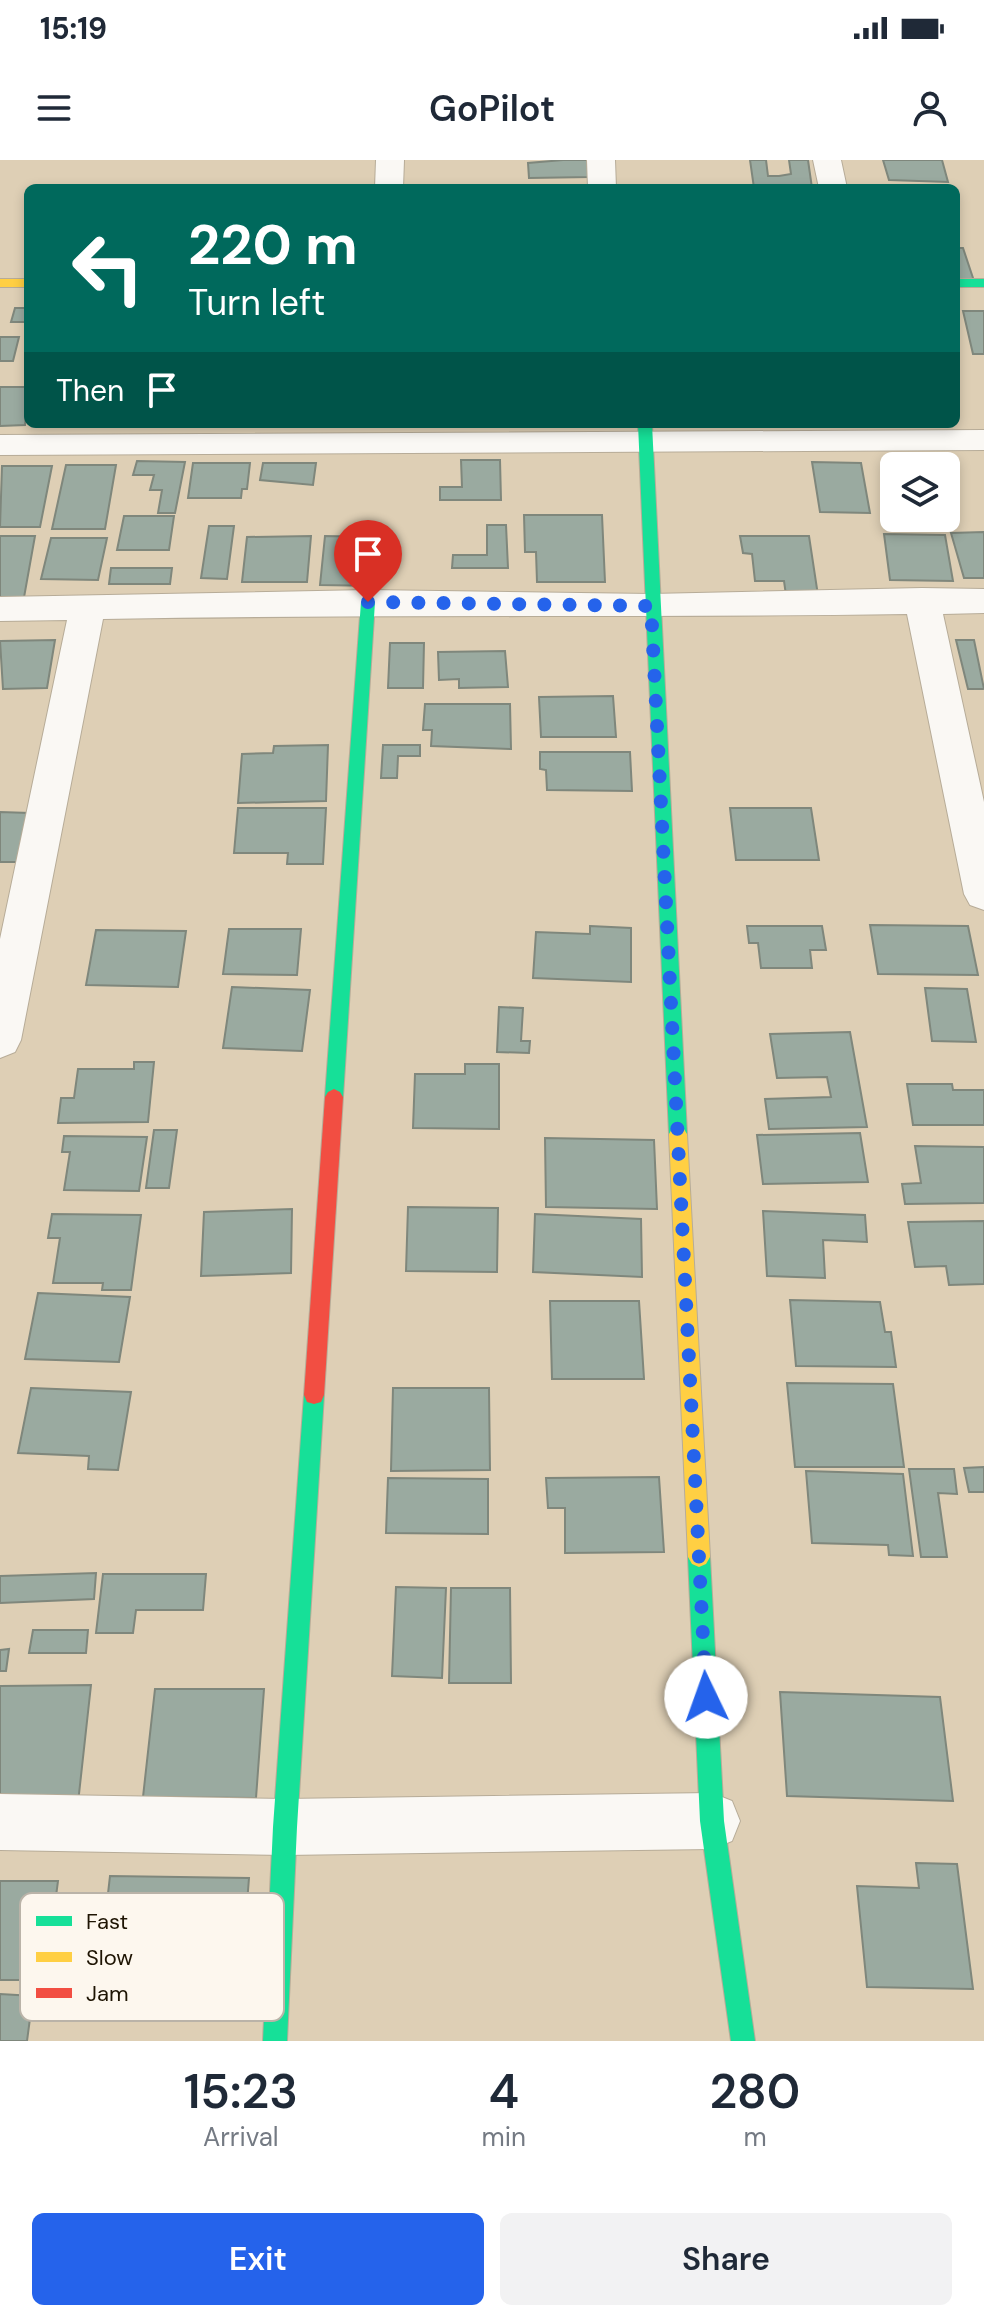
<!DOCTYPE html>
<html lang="en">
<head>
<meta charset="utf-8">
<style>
	body { margin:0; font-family:"DM Sans",sans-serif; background:#f2f2f3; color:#1f2937; height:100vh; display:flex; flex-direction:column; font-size:30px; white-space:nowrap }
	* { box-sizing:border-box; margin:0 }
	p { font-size:26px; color:#747a83 }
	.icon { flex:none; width:44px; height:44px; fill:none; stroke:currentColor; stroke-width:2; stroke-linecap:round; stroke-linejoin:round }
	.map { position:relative; height:1881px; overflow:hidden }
	.details { display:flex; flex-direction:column; background:#fff; flex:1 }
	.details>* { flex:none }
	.guide { position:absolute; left:24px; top:24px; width:936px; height:244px; border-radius:12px; box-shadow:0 4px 12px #0003; background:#00695c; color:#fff; overflow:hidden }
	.buttons { position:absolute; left:880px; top:292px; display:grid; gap:16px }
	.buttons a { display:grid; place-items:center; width:80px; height:80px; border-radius:12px; background:#fff; box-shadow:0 4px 12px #0003; font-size:40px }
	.pin { position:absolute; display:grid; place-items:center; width:68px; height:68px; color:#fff; margin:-82px -34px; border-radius:50% 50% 50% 0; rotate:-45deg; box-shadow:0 0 8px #0007 }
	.pin .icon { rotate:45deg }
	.me { position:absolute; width:88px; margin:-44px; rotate:357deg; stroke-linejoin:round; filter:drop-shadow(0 0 6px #0008) }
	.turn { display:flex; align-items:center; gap:28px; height:168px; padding:0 32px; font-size:36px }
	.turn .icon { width:104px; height:104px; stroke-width:2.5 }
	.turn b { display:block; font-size:56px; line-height:68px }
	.then { display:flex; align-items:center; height:76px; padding:0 32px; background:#0003; gap:16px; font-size:30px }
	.eta { display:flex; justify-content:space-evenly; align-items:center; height:136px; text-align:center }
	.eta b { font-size:48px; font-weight:600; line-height:56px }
	.action { display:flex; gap:16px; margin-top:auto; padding:16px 32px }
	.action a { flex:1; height:92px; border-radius:12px; background:#2563eb; color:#fff; font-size:32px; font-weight:600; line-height:92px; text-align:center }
	.action a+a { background:#f2f2f3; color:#1f2937 }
	.status { display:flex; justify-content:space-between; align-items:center; height:56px; padding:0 40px; background:#fff; direction:ltr }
	.status svg { height:22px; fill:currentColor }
	header { display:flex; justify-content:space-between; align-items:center; height:104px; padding:0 32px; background:#fff; font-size:36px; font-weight:600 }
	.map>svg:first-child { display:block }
	.building { fill:#9aaaa0; stroke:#7f877c; stroke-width:2 }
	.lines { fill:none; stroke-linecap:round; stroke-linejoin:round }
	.street-casing { stroke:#b7ac98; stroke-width:2 }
	.fast-casing { stroke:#b7ac98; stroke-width:2 }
	.slow-casing { stroke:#b7ac98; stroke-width:2 }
	.jam-casing { stroke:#b7ac98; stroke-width:2 }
	.street { fill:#faf8f4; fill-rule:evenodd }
	.fast { fill:#16e098; fill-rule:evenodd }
	.slow { fill:#ffcf43; fill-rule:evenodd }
	.jam { fill:#f24e42; fill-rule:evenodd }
	.route { stroke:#2563eb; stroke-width:14; stroke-dasharray:0 25.2 }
	.key { fill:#fdf7ee; stroke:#bab3a8; stroke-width:2 }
	.key-label { font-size:22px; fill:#1e1403 }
</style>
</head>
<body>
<div class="status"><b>15:19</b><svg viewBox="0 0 49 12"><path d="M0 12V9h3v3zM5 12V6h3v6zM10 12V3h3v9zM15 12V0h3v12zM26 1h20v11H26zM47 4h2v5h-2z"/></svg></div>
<header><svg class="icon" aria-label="menu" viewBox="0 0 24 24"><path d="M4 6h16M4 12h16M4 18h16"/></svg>GoPilot<svg class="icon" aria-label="person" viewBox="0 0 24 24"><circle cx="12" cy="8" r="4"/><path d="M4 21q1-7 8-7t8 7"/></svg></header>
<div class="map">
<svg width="984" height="1881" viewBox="0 0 984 1881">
	<rect width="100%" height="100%" fill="#decfb5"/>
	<path class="building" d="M563,0H588L590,17L529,18L528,3Z
		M750,0H766L768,16H779L791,14L789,0H808L812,28H754Z
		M883,0H942L948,22L889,20Z
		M956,88H963L974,121H956Z
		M15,148H28V162H11Z
		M963,151H984V194H973Z
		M0,177H19L13,201H0Z
		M0,227H28L25,265L0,266Z
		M461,300H500L501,340H440V327H462Z
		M137,301L185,302L175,353H158L162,330H150L154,315H133Z
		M812,302L861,303L870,353L820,352Z
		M193,303H250L247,329H242L241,338H188Z
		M263,303H316L313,325L260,320Z
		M66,305H116L105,369H52Z
		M2,306H52L40,367H0Z
		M524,355H602L605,422H537L536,392H525Z
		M124,356H174L169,390H117Z
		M487,365H506L508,408H452L453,395H487Z
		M209,366H234L227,419L201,418Z
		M984,372V418H964L951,373Z
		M884,374L945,375L953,421L890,420Z
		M0,376H35L23,443H0Z
		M311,376L307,422H242L247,377Z
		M325,376L382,377L379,426L320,425Z
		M740,376H809L819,442H787L784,421H755L752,394L743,393Z
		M51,378H107L98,420L41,419Z
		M111,408H172L170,424H109Z
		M55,480L47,528L3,529L0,481Z
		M956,480H974L984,529H968Z
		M390,483H424L423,528H388Z
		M505,491L508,527L459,528V519L439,520L438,492Z
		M613,536L616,577H541L539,537Z
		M425,544H510L511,589L431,586L432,570H423Z
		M328,585L326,641L238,643L242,594L273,593L274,586Z
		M383,585H420V596H398L397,618H381Z
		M540,592H630L632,631L547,630L546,610L540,609Z
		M238,648H326L323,704H287L288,693H234Z
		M730,648H811L819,700H736Z
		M0,652L29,653L18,702H0Z
		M870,765L968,766L978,815L878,814Z
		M590,766L631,768V822L533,818L536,772L590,774Z
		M747,766H822L826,790H810L812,808H761L758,783H749Z
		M229,769H301L297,815L223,814Z
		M96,770L186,771L178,827L86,825Z
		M232,827L310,830L302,891L223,888Z
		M925,828L967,829L976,882L932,881Z
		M499,847L523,848L521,881H530L529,893L497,892Z
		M850,872L867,967L769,969L765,939L831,937L827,917L777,918L770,874Z
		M134,902H154L148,962L58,963L61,938H74L78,909H134Z
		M465,904H499V969L413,968L415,914H465Z
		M907,924H952L953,930H984V965H913Z
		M154,970H177L169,1028H146Z
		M860,973L868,1022L763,1024L757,975Z
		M64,976L147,977L139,1031L64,1030L70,992H62Z
		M545,978L654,980L657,1049L546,1047Z
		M915,986L984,987V1043L905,1044L902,1024L921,1023Z
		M408,1047L498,1048L497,1112L406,1111Z
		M292,1049L291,1113L201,1116L204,1052Z
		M763,1051L865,1055L867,1082L823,1080L825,1118L767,1116Z
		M52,1054L141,1055L131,1130H102L103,1123H53L60,1078H48Z
		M535,1054L641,1059L642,1117L533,1112Z
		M984,1061V1124L949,1125L946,1106L915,1107L908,1062Z
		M38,1133L130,1137L119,1202L25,1199Z
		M790,1140L880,1142L885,1172H891L896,1207L796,1206Z
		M550,1141H639L644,1219H552Z
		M787,1223L893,1224L904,1307H795Z
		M31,1228L131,1232L118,1310L88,1309L89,1296L18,1293Z
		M393,1228H489L490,1310L391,1311Z
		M984,1307V1332H969L964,1308Z
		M909,1309H954L957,1334L938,1333L947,1397H921Z
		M806,1311L903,1314L913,1396L889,1395L888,1385L812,1383Z
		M659,1317L664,1392L565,1393V1348H548L546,1318Z
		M388,1318L488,1319V1374L386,1373Z
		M96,1413L94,1439L0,1443V1416Z
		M103,1414H206L203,1450H136L133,1473H96Z
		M396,1427L446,1428L442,1518L392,1516Z
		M451,1428H510L511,1523H449Z
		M33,1470H88L86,1493H29Z
		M9,1489L6,1511H0V1490Z
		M91,1525L78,1643L0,1645V1526Z
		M155,1529H264L256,1638L143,1637Z
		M780,1532L940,1537L953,1641L787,1636Z
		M916,1703L957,1704L973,1829L867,1827L857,1726L919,1728Z
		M110,1716L249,1718L240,1832L97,1830Z
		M0,1721H58L45,1820H0Z
		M0,1834L33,1836L27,1881H0Z"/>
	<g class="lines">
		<defs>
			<path id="street" d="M376,0H404L403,28H375Z
				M587,0H615L616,28H588Z
				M813,0H841L847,28H819Z
				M984,270V290L0,295V275Z
				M922,428L984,429V453L943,454L984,642V750L970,745L964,734L907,454C639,458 371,454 103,459L21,880L15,892L0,898V779L67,460L0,461V437L368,430L651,434Z
				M712,1633L732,1641L740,1661L732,1681L712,1689L285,1695L0,1690V1634L285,1639Z"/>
			<path id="fast" d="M956,119H984V127H956Z
				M638,264H652L687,974L684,979L678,982L672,979L669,974Z
				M368,437L375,442L343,937L340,942H328L325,937L361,442Z
				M314,1226L321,1228L324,1235L297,1667L287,1881H263L273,1667L304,1235L307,1228Z
				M699,1387L706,1390L710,1397L724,1661L755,1881H731L700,1661L688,1397L692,1390Z"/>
			<path id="slow" d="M0,119H28V127H0Z
				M678,966L684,969L687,974L710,1397L706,1404L699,1407L692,1404L688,1397L669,974L672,969Z"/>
			<path id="jam" d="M334,929L340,932L343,937L324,1235L321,1242L314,1244L307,1242L304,1235L325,937L328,932Z"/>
		</defs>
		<use href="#street" class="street-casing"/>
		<use href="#fast" class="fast-casing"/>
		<use href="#slow" class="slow-casing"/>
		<use href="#jam" class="jam-casing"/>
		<use href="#street" class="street"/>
		<use href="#fast" class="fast"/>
		<use href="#slow" class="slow"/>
		<use href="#jam" class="jam"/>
	</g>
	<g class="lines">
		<path class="route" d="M368,442L651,446L706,1537"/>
	</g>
	<rect x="20" y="1733" width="264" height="128" rx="12" class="key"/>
	<rect x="36" y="1756" width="36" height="10" fill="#16e098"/>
	<rect x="36" y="1792" width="36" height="10" fill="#ffcf43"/>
	<rect x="36" y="1828" width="36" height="10" fill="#f24e42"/>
	<g class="key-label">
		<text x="86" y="1769">Fast</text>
		<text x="86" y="1805">Slow</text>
		<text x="86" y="1841">Jam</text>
	</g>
</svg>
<div class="buttons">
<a><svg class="icon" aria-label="layers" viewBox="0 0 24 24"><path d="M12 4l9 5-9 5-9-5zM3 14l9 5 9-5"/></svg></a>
</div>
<div class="pin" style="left:368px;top:442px;background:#d93025"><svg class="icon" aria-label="arrive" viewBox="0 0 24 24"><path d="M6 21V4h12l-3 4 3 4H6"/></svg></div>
<svg class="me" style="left:706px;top:1537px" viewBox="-20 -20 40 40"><circle r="19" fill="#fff"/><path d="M0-13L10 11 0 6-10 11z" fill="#2563eb"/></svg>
<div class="guide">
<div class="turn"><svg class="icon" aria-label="left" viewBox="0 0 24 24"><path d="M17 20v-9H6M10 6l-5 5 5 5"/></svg><div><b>220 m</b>Turn left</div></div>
<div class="then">Then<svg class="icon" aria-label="arrive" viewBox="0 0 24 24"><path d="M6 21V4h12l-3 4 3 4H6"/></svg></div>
</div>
</div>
<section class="details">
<div class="eta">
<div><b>15:23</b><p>Arrival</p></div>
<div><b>4</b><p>min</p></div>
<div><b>280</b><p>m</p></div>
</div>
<div class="action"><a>Exit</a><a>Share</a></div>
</section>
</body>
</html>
